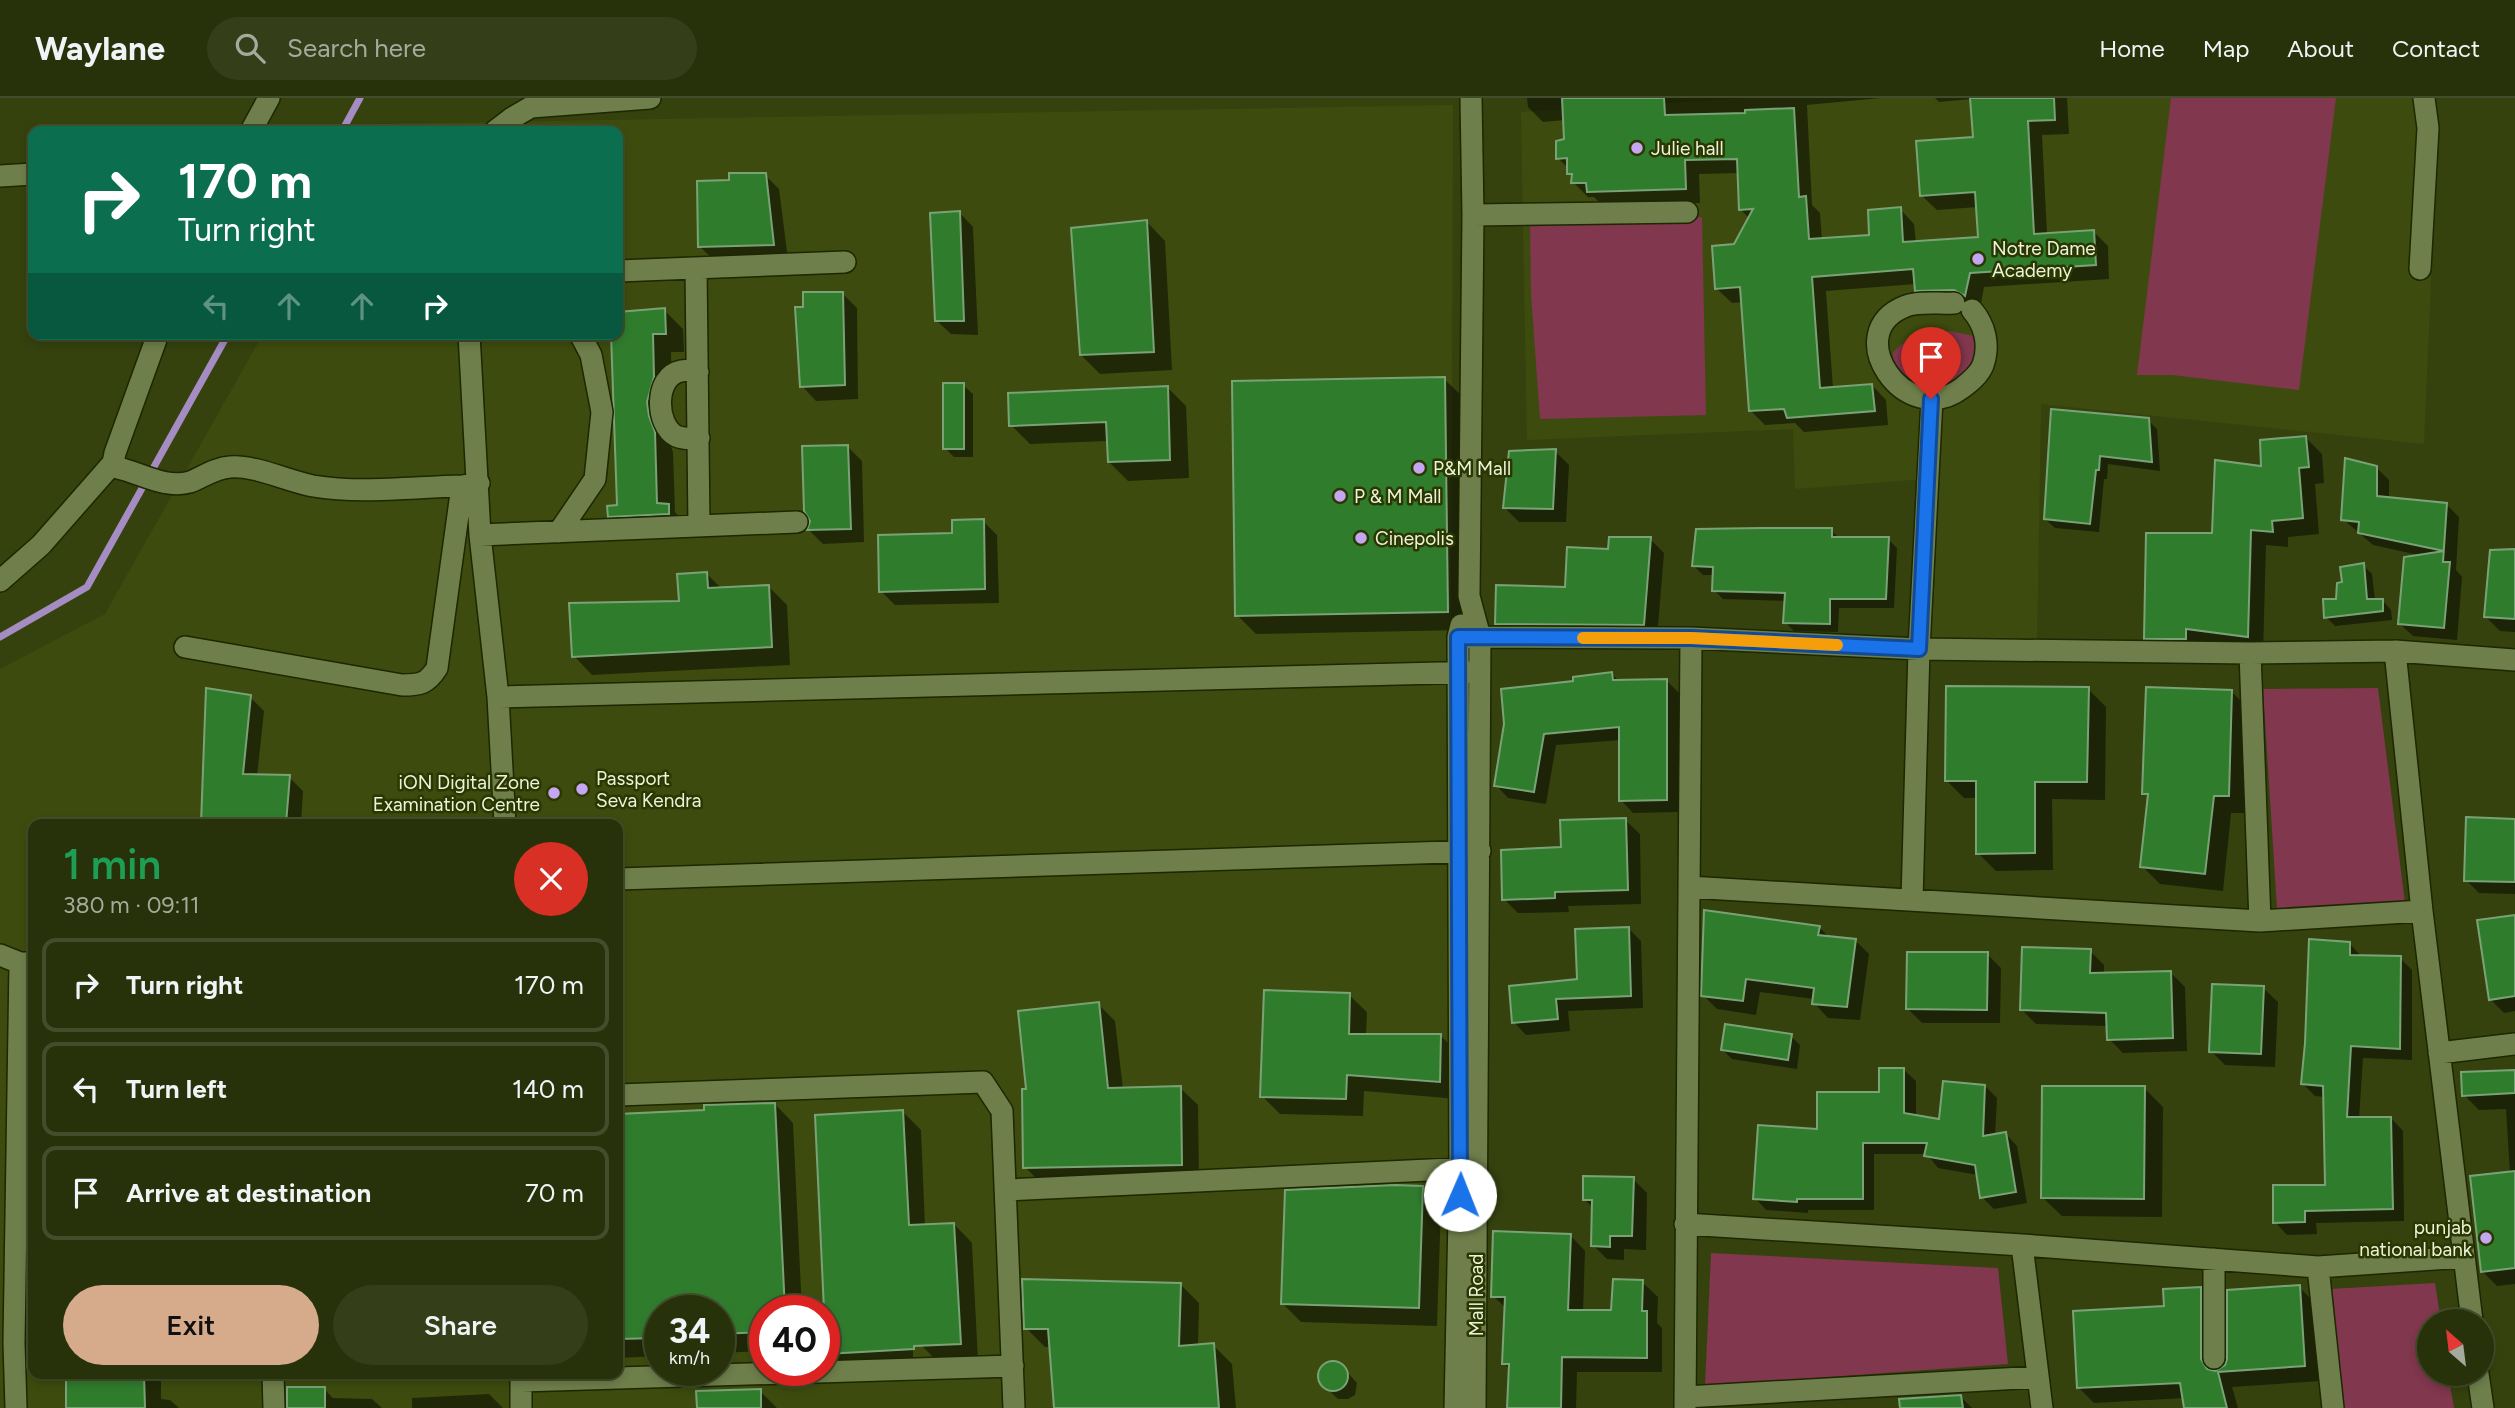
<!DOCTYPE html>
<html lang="en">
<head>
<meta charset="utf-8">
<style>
	body { margin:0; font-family:Figtree,sans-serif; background:#343e18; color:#f1f3f6; height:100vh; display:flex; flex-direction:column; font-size:26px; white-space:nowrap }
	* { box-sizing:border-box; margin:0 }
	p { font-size:23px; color:#a5aa9c }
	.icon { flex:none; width:38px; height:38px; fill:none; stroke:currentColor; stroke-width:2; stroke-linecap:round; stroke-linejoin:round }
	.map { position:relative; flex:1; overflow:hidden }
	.sheet { position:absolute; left:28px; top:721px; width:595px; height:560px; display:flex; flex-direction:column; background:#28320a; border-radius:14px; box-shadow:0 4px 10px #0003,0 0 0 2px #444d2b }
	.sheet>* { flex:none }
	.guide { position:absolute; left:28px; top:28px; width:595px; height:214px; border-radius:14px; box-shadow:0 4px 10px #0003,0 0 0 2px #444d2b; background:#0b6e4f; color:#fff; overflow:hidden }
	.needle { width:46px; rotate:332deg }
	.buttons { position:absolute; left:2417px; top:1211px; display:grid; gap:14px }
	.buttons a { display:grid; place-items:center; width:77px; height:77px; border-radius:50%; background:#28320a; box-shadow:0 4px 10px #0003,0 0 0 2px #444d2b; font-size:35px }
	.speed { position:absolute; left:644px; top:1197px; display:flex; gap:14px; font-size:35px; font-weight:700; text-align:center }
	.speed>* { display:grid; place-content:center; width:91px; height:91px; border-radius:50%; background:#28320a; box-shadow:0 4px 10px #0003,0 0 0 2px #444d2b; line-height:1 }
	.speed small { font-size:18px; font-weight:400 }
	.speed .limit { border:10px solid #d22; background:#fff; color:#111 }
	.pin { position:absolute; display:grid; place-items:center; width:60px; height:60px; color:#fff; margin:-72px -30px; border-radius:50% 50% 50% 0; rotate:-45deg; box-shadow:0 0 7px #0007 }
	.pin .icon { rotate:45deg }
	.me { position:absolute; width:77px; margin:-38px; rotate:1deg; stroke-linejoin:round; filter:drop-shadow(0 0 5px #0008) }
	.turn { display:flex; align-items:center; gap:24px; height:147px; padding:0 35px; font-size:32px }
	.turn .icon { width:91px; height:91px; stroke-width:2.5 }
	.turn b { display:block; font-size:49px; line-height:60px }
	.lanes { display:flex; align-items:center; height:66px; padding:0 35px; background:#0003; justify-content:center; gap:35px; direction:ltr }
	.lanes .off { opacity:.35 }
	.round { display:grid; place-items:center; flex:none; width:74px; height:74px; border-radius:37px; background:#343e18 }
	.summary { display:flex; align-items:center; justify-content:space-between; height:119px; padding:0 35px }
	h1 { font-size:42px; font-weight:600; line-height:52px; color:#1e9e55 }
	.cta { display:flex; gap:14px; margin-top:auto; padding:14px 35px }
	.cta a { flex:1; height:80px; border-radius:42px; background:#d6ab8b; color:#111; font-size:28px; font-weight:600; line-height:80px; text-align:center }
	.cta a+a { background:#343e18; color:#f1f3f6 }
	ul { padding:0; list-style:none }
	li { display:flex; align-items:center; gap:21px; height:94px; margin:0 14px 10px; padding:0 21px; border:4px solid #444d2b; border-radius:14px }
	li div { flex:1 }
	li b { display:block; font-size:26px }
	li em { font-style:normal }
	header { display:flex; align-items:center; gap:42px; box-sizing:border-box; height:98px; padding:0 35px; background:#28320a; border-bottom:2px solid #444d2b }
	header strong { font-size:33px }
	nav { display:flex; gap:38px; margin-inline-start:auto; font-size:24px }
	.search { width:490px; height:63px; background:#343e18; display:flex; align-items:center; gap:18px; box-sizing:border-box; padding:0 24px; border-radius:38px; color:#a5aa9c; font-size:26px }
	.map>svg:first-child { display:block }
	.built { fill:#3d4c0e; fill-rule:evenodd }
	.green { fill:#81374e }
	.shadow { fill:#0007 }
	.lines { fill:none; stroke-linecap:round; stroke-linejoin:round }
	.stream { stroke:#a58cc2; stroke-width:7 }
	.building { fill:#307c2d; stroke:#7aa277; stroke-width:2 }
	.minor-casing { stroke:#1d2701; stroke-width:24 }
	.minor { stroke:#6f7f4b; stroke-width:21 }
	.route-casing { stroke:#114b97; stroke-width:18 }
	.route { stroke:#1a73e8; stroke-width:12 }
	.slow { stroke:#f59e0b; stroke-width:12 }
	.poi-dot { fill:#c5a7f1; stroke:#2b3701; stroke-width:2.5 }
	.labels { text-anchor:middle; stroke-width:5; stroke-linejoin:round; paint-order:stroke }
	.poi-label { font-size:19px; fill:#ebf4d9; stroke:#2b3701; text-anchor:start }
	.street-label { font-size:19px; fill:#ebf4d9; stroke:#2b3701 }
</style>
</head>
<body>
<header>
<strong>Waylane</strong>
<div class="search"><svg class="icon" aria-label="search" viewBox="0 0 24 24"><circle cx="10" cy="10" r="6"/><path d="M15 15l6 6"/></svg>Search here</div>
<nav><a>Home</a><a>Map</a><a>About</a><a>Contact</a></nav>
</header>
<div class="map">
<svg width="2515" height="1310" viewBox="0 0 2515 1310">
	<rect width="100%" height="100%" fill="#35420e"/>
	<path class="built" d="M1747,0H2418L2438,17L2424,346L2041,306L2037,545L1921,541L1925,381L1795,391L1793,331L1527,342L1521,14Z
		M1453,7L1448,1310H0V571L105,516L263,236H618V33H377L381,26ZM33,726H618V1276H33ZM660,1213H719V1272H660ZM765,1213H824V1272H765Z"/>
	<path class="green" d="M2171,0H2336L2299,292L2172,277H2137Z
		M1702,119L1706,317L1540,321L1531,196L1530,123Z
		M1950,233L1974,238L1980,252L1962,286L1917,293L1894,270L1893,255C1907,237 1928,235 1950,233Z
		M2378,590L2405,805L2277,811L2263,591Z
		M1711,1155L1998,1170L2008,1266L1705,1288Z
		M2435,1185L2441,1223H2429V1276H2448L2454,1310H2343L2330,1191Z"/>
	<path class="shadow" d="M1527,0H1881L1807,7L1812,107L1820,115L1822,142L1871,138L1900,111L1914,126L1916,145L1980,140L1978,109L1937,112L1922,98L1975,40L1972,1L1939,4L1935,0H2067L2069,36L2042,37L2047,136L2093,133L2108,148L2109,181L1984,189L1980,211L1931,206L1916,192V186L1826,193L1833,290L1872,287L1886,302L1888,327L1804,334L1795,325L1765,327L1750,312L1743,204L1732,205L1717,191L1750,121L1740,111L1739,75L1699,76L1700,105L1603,108L1594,99H1588L1573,84L1569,71L1558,60L1566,42L1565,22L1543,24L1528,9Z
		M765,77L779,91L788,161L714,162L699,148L731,84Z
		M959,114L973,129L978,237L951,236L936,222Z
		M1147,124L1165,143L1172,272L1100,276L1081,257Z
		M843,196L857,210L858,301L816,303L802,288L805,210Z
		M664,212L683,231L684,254H671L672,299L666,324L667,338L673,354L675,414L687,427L628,437L609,418L619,408L614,247L605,236H618V215Z
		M1444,281L1463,299L1467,532L1256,536L1237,517Z
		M963,287L973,296V359H954L945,350Z
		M1167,289L1186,308L1189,380L1128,383L1109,364L1108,343L1030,346L1011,327Z
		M2052,313L2148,322L2157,331L2160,373L2108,366L2107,381H2104L2099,434L2055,430L2045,421Z
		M2306,340L2322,356L2324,385L2315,386L2319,436L2288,439V449L2266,447L2263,555L2163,556L2146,540L2213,437L2263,370Z
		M848,349L862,363L864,444L823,446L809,432Z
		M1555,353L1569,367L1566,424H1519L1505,410Z
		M2376,369L2389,382V401L2446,406L2459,419L2456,472L2462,479L2457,542L2413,538L2400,526L2423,458L2373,447L2343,421Z
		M983,423L997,437L999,505L895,507L881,493L954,437Z
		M1831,432L1840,441H1888L1897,450L1894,510H1839L1838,534L1794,533L1785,524L1787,503L1723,501L1714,492V477H1703L1694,468Z
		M1650,441L1664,455L1657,540L1511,539L1497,525L1566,491L1610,453Z
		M2515,453V534L2500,533L2486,519Z
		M2363,467L2372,476L2375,502H2382L2391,512L2392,522L2335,528L2326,519L2338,503L2344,486Z
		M707,476L722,491L768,488L787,507L790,567L592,577L574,558L681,505Z
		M1612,576L1619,583H1667L1679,595V714L1633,715L1621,702V642L1556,647L1546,706L1508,700L1496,687L1575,585Z
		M2088,591L2106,609L2105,702L2052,701L2053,772L1996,773L1978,755V700H1964L1946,682Z
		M208,592L250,599L264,613L257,679H289L303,693L301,726H203Z
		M2231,593L2249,611L2246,715H2231L2223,793L2160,786L2142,768L2150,701L2144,695Z
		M1625,722L1640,736L1641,806L1568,808L1569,814L1518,815L1504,801L1563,751Z
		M2515,723V796L2479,795L2466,782Z
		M2515,818V913L2504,915L2490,901Z
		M1819,829L1830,840L1855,842L1869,856L1860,922L1828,920L1814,905V901L1760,894L1756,917L1717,911L1703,897Z
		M1628,830L1641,843L1643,910L1568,913L1570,933L1526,937L1514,924L1579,883Z
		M2349,845L2361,858L2400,860L2412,872V962L2363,960L2359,1021L2391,1020L2403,1033L2404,1123L2316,1125L2317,1136L2287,1137L2275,1124L2326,1088L2325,999L2315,998L2303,986Z
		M2090,853L2104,867V877L2171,875L2185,889L2187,953L2123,955L2109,941L2108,928L2036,926L2022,912Z
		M1987,856L2001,870L2000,925H1922L1907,910Z
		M2263,890L2278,904L2275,969L2225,967L2211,953Z
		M1349,897L1367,914L1366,938L1440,937L1458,955L1457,1001L1364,993L1363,1018L1280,1016L1262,998Z
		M1098,906L1115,923L1123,991L1180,990L1198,1007L1199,1084L1042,1086L1025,1069L1028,993Z
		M1791,938L1800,947L1797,971L1732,961L1723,952Z
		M1904,972L1916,983V1019L1940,1023L1985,988L1997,1000L1995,1038L2006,1036L2017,1048L2027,1105L1994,1111L1982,1099L1978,1077L1938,1070L1927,1056H1874V1112H1808V1115L1766,1112L1755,1100L1818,1032L1880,995Z
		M2515,973V1186L2497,1188L2482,1173L2510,1075L2506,1011L2479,1012L2464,997Z
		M2144,990L2163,1009L2162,1119L2062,1118L2043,1100Z
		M775,1006L793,1025L802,1213H765V1253L719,1255V1213H660V1258L618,1260V1018L706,1014Z
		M903,1014L921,1032L925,1128L954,1126L972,1145L978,1263L939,1265L921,1247L913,1245V1270L846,1273L827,1255Z
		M1633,1081L1647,1095L1646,1152L1624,1151V1162L1607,1161L1593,1147V1110L1584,1101Z
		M1422,1089L1441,1108L1437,1228L1301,1224L1282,1205Z
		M1570,1137L1585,1153L1583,1214H1613L1642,1184L1658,1199L1657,1225L1662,1230V1274H1577L1576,1310H1509L1510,1272L1504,1265L1507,1211L1493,1198Z
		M1180,1186L1199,1205L1198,1248L1213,1247L1232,1266L1236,1310H1056L1051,1249H1045L1026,1230Z
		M2299,1189L2315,1205L2320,1283L2232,1289L2238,1310H2186L2184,1300L2094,1305L2078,1289L2165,1209L2200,1191L2216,1207V1274L2226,1268Z
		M1328,1265L1340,1266L1357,1285L1355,1297L1348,1301H1338L1321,1285L1320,1276Z
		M68,1276H161V1301L170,1302L179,1310H68Z
		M324,1291L333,1300L372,1301L382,1310H289Z
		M760,1293L777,1310H698Z
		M489,1296L503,1310H412V1300Z
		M1960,1298L1972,1310H1935Z"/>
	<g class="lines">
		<path class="stream" d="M342,33L360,0
			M0,539L87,489L228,236"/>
	</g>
	<path class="building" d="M1562,0H1664L1665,17L1745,15V12L1794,10L1799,99L1806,98L1809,141L1869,137L1868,112L1901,109L1903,144L1978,139L1975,94L1920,98L1916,43L1973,39L1970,0H2054L2055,22L2028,23L2034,136L2094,132L2096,167L1970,175L1965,198L1954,192L1915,193L1913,171L1812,179L1820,290L1872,286L1875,313L1787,320L1784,311L1749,313L1740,189L1715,191L1712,148L1734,146L1753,111L1739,112L1737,61L1685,62L1686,91L1587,94L1586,85H1571L1572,76H1567V60L1556,61V43L1564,41Z
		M729,75H766L774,147L698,149L697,83L729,82Z
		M960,113L964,223H935L930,115Z
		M1147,122L1154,254L1080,257L1071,130Z
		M803,194H843L845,287L800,289L795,209H803Z
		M665,210L666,236H653L654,279L647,304L649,318L655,334L657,405L669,406V416L608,419L607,408L617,407L611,236H618V214Z
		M1445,279L1448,514L1235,518L1232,283Z
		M943,285H964V351H943Z
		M1168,288L1170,362L1108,364L1106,324L1009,328L1008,295Z
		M2051,311L2149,320L2152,364L2100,358L2099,372H2096L2090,426L2044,421Z
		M2306,338L2309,369L2299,370L2303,420L2272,423L2273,434L2251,432L2248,539L2186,531V541H2144L2146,435H2212L2215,362L2261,368L2260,342Z
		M848,347L851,431L807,432L810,423L804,413L802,348Z
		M1556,351L1553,411L1503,410L1509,353Z
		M2345,360L2377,368V398L2447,405L2443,464H2450L2444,530L2398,526L2404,459L2444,453L2358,435L2359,424L2341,422Z
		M984,421L985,491L879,494L878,437L952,435V422Z
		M1761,430H1832V439H1889L1886,501H1830V526L1783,525L1785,495L1712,493L1713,469L1692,468L1696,431Z
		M1609,439H1651L1644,527L1495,526L1496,487L1565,489L1567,449L1608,451Z
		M2515,451V521L2484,519L2490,452Z
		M2364,465L2367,501H2383V513L2324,520L2323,501H2336L2337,485L2342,484L2340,469Z
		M707,474L708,490L769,487L772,549L572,559L569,505L679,503L677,476Z
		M1612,574L1613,582L1667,581V702L1619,703V629L1544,636L1534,694L1494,688L1504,626L1501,591L1573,583V579Z
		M1946,588L2089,589L2087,684H2035V755L1976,756V683H1945Z
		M2146,589L2232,592L2229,698H2214L2205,776L2140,769L2148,696H2142Z
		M206,590L251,597L243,676L290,677L286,726H201Z
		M2466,719L2515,721V784L2464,783Z
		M1626,720L1628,792L1555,794V800L1502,802L1501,752L1561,749L1560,722Z
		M1704,812L1820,828L1818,837L1856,841L1847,909L1812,906L1814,890L1746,881L1743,903L1701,898Z
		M2515,817V898L2489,902L2477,822Z
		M1629,829L1631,898L1556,901L1558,921L1512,925L1509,888L1577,881L1575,831Z
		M2309,841L2350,844V857L2401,858L2400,951L2351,948L2347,1019H2391L2393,1111L2305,1113V1124L2273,1125V1087H2325L2323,988L2301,986L2305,945Z
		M2022,849L2091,851L2090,875L2171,873L2173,940L2107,942L2106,915L2020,912Z
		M1907,854H1988L1987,912L1906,911Z
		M2212,886L2264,888L2261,956L2209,954Z
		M1264,892L1350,895L1349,936H1441L1440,984L1347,977L1346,1001L1260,999Z
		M1099,904L1108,990L1181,988L1182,1067L1023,1070L1022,991H1026L1018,913Z
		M1725,926L1792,936L1788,962L1721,952Z
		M1879,970H1904V1015L1939,1021L1943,983L1985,987L1983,1038L2006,1034L2016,1094L1980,1100L1975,1067L1924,1058L1927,1045H1863V1101H1797V1104L1753,1101L1758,1027L1817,1031V994H1879Z
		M2515,972V995L2462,998L2461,974Z
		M2042,988H2145L2144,1101L2041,1100Z
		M775,1005L785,1213H765V1234L719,1236V1213H660V1240L618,1241V1016L704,1012V1007Z
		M903,1012L909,1127L954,1125L961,1246L914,1248V1251L826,1256L815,1017Z
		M2515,1073V1170L2481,1174L2470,1078Z
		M1583,1078L1634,1079L1632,1138H1610V1149L1591,1148L1592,1102H1583Z
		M1395,1087L1423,1088L1419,1210L1281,1206L1285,1092Z
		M1493,1133L1571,1136L1568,1212H1611L1613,1181L1643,1182L1642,1213H1647V1260L1562,1259L1561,1310H1507L1509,1266H1502L1505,1199H1491Z
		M1022,1181L1181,1185L1179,1248L1214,1245L1219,1310H1054L1048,1231H1024Z
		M2300,1187L2305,1268L2218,1274L2227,1310H2184L2180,1285L2077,1290L2073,1213L2164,1208L2163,1191L2201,1189V1261L2207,1271L2215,1273L2225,1267L2227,1261V1192Z
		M1318 1278a15 15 0 1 1 30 0a15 15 0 1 1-30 0Z
		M66,1276H144L145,1310H66Z
		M287,1289H325V1310H287Z
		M761,1291V1310H697L696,1293Z
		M1961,1297L1963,1310H1900L1899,1301Z"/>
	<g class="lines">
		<defs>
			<path id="minor" d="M1471,0L1473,117L1469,498L1480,539L1475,1310
				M251,33L269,0
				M495,33L512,20L531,9L650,0
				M0,78L33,76
				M1473,117L1687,114
				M696,170L699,428
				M2420,171L2428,30L2424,0
				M618,173L845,164
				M1954,205C1940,206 1919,203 1906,208C1838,234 1906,333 1962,290C1970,284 1979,277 1983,267C1990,247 1985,227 1972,212
				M158,236L115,355L113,365L118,370C141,375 165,391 190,384C203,379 215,370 230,369C255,367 287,383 313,388C361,396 413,389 462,388L479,385
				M469,236L480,437L498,599L505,726
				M698,274C693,273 686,272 681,273C654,278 655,327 676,338C683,341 691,341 699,340
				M559,434L595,381L602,314L591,257L580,236
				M480,437L797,424
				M0,483L41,447L113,365
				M1458,539L1691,540L1919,551L2250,555L2395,553L2515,562
				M185,549L402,587C420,587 427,586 437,570L462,388
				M2395,553L2422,813L2472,1223
				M2250,555L2260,823
				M498,599L1479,574
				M618,781L1480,753
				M1689,789L2260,823L2422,813
				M1912,802L1919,551L1932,301
				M0,857L20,865H33
				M2439,955L2515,946
				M618,997L983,984L1002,1013L1014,1310
				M1005,1092L1472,1070
				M1685,1126L2022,1147L2318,1169L2464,1159
				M2022,1147L2042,1310
				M2214,1161V1260
				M2318,1169L2333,1310
				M273,1276L274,1310
				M521,1276V1310
				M2478,1276L2483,1310
				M521,1283L1013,1268
				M1685,1299L2038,1279
				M16,1310L14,1245L20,865
				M1455,1310L1460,1070L1458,539L1461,527
				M1685,1310L1691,540"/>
		</defs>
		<use href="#minor" class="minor-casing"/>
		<use href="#minor" class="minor"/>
	</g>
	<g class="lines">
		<defs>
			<path id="route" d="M1460,1097L1458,539L1691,540L1919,551L1931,301"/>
		</defs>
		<use href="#route" class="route-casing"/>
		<use href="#route" class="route"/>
		<path class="slow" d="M1583,540H1691L1837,547"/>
	</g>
	<g class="poi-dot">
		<circle cx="1637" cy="50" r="7"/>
		<circle cx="1978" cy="161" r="7"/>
		<circle cx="1419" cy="370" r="7"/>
		<circle cx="1340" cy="398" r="7"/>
		<circle cx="1361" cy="440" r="7"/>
		<circle cx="582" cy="691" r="7"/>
		<circle cx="554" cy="695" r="7"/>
		<circle cx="2486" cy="1140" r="7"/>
	</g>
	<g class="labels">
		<g class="poi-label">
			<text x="1651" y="57">Julie hall</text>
			<text x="1992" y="157">Notre Dame<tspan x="1992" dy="22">Academy</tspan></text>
			<text x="1433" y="377">P&amp;M Mall</text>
			<text x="1354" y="405">P &amp; M Mall</text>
			<text x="1375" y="447">Cinepolis</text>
			<text x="596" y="687">Passport<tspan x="596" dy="22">Seva Kendra</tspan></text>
			<text x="540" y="691" text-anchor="end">iON Digital Zone<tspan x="540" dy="22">Examination Centre</tspan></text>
			<text x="2472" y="1136" text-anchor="end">punjab<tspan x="2472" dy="22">national bank</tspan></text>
		</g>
		<g class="street-label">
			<text transform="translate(1476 1197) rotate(-90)" y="7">Mall Road</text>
		</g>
	</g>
</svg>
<div class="buttons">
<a><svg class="needle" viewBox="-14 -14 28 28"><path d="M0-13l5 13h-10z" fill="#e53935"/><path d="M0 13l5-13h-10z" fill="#a5aa9c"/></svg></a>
</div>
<div class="speed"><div>34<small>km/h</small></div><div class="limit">40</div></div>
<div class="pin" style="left:1931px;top:301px;background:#d93025"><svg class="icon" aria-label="arrive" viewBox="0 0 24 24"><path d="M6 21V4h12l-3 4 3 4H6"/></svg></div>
<svg class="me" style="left:1460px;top:1097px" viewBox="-20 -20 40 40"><circle r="19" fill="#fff"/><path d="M0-13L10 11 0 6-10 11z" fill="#1a73e8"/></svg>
<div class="guide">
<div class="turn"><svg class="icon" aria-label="right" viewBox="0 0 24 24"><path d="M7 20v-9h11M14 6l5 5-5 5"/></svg><div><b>170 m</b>Turn right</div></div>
<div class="lanes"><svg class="icon off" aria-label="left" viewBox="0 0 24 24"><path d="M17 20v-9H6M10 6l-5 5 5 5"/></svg><svg class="icon off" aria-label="ahead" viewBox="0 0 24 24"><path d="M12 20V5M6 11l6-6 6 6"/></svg><svg class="icon off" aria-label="ahead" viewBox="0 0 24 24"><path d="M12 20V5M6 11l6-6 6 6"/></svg><svg class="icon" aria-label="right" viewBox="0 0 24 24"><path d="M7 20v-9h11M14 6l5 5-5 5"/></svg></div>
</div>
<section class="sheet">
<div class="summary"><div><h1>1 min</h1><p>380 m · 09:11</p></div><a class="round" style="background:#d93025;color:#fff"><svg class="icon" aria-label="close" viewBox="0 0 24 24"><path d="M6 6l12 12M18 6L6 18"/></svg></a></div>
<ul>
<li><svg class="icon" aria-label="right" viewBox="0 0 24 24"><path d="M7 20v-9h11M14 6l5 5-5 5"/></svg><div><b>Turn right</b></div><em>170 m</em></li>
<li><svg class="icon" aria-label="left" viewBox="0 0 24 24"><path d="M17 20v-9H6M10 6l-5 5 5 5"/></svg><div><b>Turn left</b></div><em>140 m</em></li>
<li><svg class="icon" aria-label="arrive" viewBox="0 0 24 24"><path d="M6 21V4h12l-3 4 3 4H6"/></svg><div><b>Arrive at destination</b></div><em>70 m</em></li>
</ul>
<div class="cta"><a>Exit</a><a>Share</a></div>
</section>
</div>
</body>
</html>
